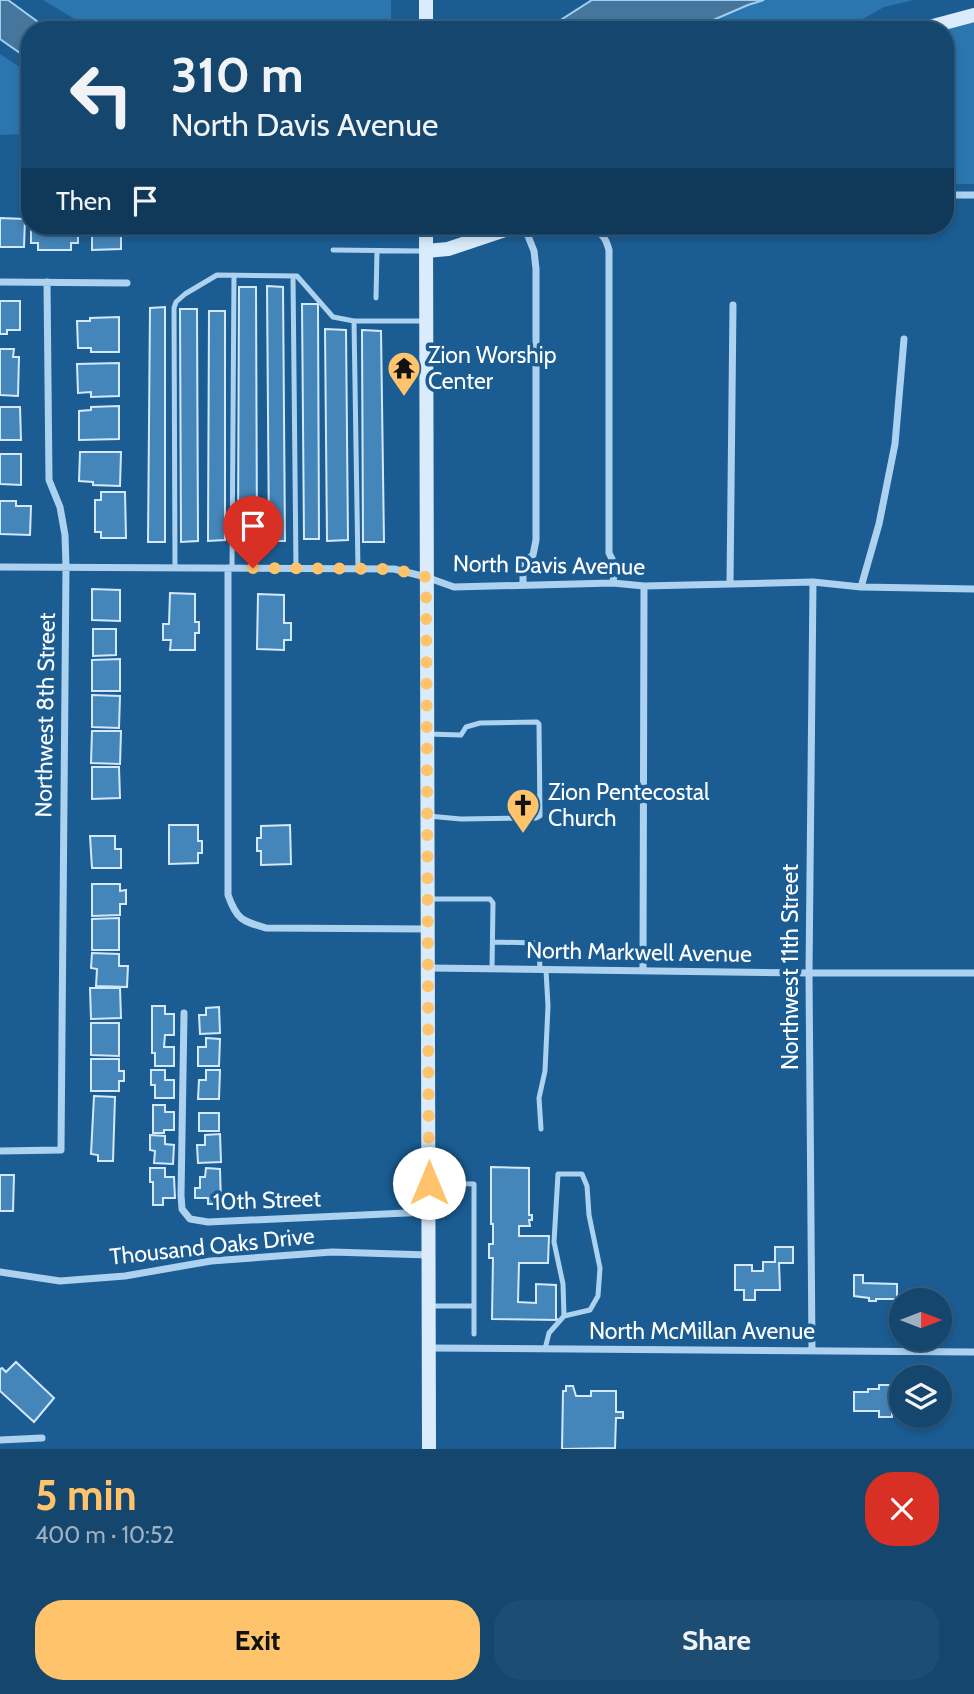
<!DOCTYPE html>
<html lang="en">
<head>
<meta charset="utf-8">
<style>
	body { margin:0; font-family:Cabin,sans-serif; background:#1d4d73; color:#f1f3f6; height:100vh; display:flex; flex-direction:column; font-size:26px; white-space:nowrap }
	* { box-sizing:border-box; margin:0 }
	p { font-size:23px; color:#9db1c2 }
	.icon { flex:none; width:38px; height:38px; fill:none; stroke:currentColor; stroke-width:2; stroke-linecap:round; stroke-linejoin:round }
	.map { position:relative; height:1449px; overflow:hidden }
	.panel { display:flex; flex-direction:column; background:#14466e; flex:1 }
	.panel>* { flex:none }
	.banner { position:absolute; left:21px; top:21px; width:933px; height:214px; border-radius:28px; box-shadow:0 4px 10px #0003,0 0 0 2px #335e81; background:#14466e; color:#f1f3f6; overflow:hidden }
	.needle { width:46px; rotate:90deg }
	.controls { position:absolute; left:889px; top:1288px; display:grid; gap:14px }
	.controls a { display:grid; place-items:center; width:63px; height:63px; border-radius:50%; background:#14466e; box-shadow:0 4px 10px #0003,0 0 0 2px #335e81; font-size:35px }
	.pin { position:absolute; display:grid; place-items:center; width:60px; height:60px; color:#fff; margin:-72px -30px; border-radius:50% 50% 50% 0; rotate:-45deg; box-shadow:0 0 7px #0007 }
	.pin .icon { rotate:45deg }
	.me { position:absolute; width:77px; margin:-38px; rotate:0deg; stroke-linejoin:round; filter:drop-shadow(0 0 5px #0008) }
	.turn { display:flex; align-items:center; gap:24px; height:147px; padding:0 35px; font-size:32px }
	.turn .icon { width:91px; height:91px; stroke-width:2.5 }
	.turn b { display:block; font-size:49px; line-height:60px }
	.then { display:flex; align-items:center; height:66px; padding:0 35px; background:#0003; gap:14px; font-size:26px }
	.round { display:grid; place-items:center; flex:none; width:74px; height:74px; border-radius:28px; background:#1d4d73 }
	.head { display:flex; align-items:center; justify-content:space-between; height:119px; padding:0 35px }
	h1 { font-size:42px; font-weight:700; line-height:52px; color:#ffc36b }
	.button { display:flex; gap:14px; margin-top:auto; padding:14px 35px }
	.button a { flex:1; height:80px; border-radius:28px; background:#ffc36b; color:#111; font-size:28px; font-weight:700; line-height:80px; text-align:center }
	.button a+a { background:#1d4d73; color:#f1f3f6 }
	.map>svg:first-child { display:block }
	.green { fill:#2b76af }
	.water { fill:#47769c; stroke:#a0cff1; stroke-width:2 }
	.building { fill:#4486ba; stroke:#d3e9fb; stroke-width:2 }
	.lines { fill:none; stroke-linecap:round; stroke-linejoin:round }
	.lane { stroke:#add2ef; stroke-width:5 }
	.street { stroke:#add2ef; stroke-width:7 }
	.secondary { stroke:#daecfb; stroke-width:14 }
	.route { stroke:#ffc36b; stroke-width:12; stroke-dasharray:0 21.6 }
	.labels { text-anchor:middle; stroke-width:7; stroke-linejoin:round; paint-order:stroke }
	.poi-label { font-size:23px; fill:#fff; stroke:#1b5d93; text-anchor:start }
	.street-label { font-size:23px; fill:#fff; stroke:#1b5d93 }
</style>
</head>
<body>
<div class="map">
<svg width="974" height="1449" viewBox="0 0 974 1449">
	<rect width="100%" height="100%" fill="#1b5d93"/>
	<path class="green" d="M43,0H391V30H93Z
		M764,0H914L884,7L843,30H690L748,5Z
		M974,21V184H945V30Z
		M0,54L30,74V134L0,135Z"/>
	<path class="water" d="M0,0H8L49,30H30V60L0,39Z
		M592,0H764L748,5L690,30H545Z"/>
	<path class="building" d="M0,218L25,219L24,247H0Z
		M31,226H78V243H71V250H38V243H31Z
		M92,226H124L125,235H121V249L92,250Z
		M267,286L283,287L285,541H269Z
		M239,287H256L257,542H238Z
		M0,301H20V330H7V334H0Z
		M302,304H318L319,539H304Z
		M165,307V542H148L150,308Z
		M180,309H197L198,541L181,542Z
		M209,311H225V540L208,541Z
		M119,317V352H91V348H78L77,321H90V318Z
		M325,329L346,330L348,540L327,541Z
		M362,330L381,331L384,542H363Z
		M0,349H14L13,357H19L18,396L0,395Z
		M119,363V396L91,397V392L78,393L77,364Z
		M119,406V439L79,440V411L91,410V407Z
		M0,407H20L21,440H0Z
		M80,452H121L120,486L93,485V482L79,481Z
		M0,454H21V485L0,484Z
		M101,492H125L126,538H101V532H95V500H101Z
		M0,501H16V506H31L30,535L0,534Z
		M92,589L120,590V621L92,620Z
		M170,593L195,594V622H199V633H195V650H170L171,640H163V624H169Z
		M258,594L284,595V623H291V640H284V650L257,649Z
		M93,629H116V655L93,656Z
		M120,659V691H92V660Z
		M92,695L120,696L119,728L92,727Z
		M92,731H121L120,764L91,763Z
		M92,767H119L120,798L92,799Z
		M169,825H198V841H202V853H198V863L169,864Z
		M290,825L291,864L261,865V851H257V838H261V826Z
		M90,836H115V849H121V868H92Z
		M92,884H120V891L126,890V904H120V915L92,916Z
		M119,918V950H92V919Z
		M92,953L119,954V966H128L127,987L96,986L97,969L91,968Z
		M90,988H120L121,1018L91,1019Z
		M152,1006H165V1014H174V1035H165L164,1047H174V1066H155V1053H152Z
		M219,1007L220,1033L200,1034L199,1015H206V1008Z
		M91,1023H119V1056L91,1055Z
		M206,1038L220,1039L219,1066H198V1047H206Z
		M91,1059H119V1071H124V1081H119V1091H91Z
		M151,1070H165V1080H174V1098H155V1085H151Z
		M206,1070H220L219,1099H198L199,1080H206Z
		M94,1096L115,1097L113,1161H98V1155L91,1154Z
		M153,1105H165V1112H174V1130H164V1133H153Z
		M199,1113H219V1131H199Z
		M220,1134L221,1162L198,1163L197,1145H205V1135Z
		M150,1135L165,1136V1144L174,1145L173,1164L154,1163L155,1151L150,1150Z
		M491,1167L529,1168V1215H532V1220H529L530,1226H519V1236H549L548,1263H519L518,1302L536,1303V1284L556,1285V1318L558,1320L492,1319L493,1258H489V1244H493V1224H491Z
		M150,1168H165V1177H174L175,1198H163V1205H153V1182H150Z
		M206,1168L220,1169L221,1204H208V1198H195V1188H200V1177H205Z
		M0,1175H14L13,1211H0Z
		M775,1247H793V1263H779L780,1290H755V1300H744V1290H735V1265H752V1271H763V1262H775Z
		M854,1275H863V1283L897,1284V1299H876V1301H869V1298L854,1296Z
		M16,1362L54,1398L34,1422L0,1391V1369L2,1368L6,1372Z
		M879,1385H898V1411H892V1417H879V1411H854V1392H868V1389H879Z
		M566,1386H573L576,1396H591V1391H616V1412H623V1418H616L615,1448L562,1449L563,1391H566Z"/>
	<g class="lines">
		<path class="lane" d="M333,250L424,251
			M293,276L296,568
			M376,298L377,251
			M354,321L358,569
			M175,567L174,308L176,302L185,294L217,275L297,276L333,317L354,321H426
			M232,568L234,275
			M428,734L461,735L466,727L480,723L537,722L539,724L540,816L536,818L461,819L428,816
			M428,899H490L493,903L492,969
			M493,942L537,943L539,947L540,970
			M541,1129L539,1098L545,1071L548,1006L546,970
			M429,1183L474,1184V1306
			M429,1306H474V1334
			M545,1349L549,1333L564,1316L563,1284L554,1242L558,1174H582L587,1186L589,1215L600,1268L598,1296L590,1310L564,1316"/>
		<path class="street" d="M945,195H974
			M585,226C599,234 604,231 609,250V553L615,565L613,583
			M0,282L127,283
			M0,567L394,569L426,577L454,587L613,583L644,586L813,582L861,587L974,589
			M228,568V895C237,920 242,921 266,928L428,929
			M730,583L733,305
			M523,585V562L533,555L536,540V269L534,251L524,226
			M861,587L879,524L895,444L904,339
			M429,968L809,973H974
			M643,971L644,586
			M184,1013L181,1195L182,1209L190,1219L208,1222L428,1212
			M0,1151L61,1150L66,566L65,535L60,507L49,480L47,282
			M0,1272L60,1281L125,1276L211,1261L332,1252L429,1255
			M429,1348L974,1352
			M812,1351L809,973L813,582
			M0,1440L42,1438"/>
		<path class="secondary" d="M426,0V30
			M918,30L974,15
			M426,226L429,1449
			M426,251L448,249L517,226"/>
	</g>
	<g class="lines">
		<path class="route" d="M253,568L394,569L426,577L429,1183"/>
	</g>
	<defs>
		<symbol id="temple-pin" viewBox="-11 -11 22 30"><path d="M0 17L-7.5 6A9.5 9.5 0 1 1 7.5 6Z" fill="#ffc36b" stroke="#1b5d93"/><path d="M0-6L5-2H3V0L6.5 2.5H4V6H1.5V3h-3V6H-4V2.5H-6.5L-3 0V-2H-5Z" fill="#111"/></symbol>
		<symbol id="church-pin" viewBox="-11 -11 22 30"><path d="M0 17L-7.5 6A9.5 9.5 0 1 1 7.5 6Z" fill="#ffc36b" stroke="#1b5d93"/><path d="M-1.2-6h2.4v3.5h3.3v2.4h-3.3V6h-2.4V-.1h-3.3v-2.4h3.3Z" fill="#111"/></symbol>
	</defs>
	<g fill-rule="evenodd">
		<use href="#temple-pin" x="385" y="349" width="38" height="52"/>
		<use href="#church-pin" x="504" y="786" width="38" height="52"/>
	</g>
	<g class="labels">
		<g class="poi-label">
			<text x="428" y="363">Zion Worship<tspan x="428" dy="26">Center</tspan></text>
			<text x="548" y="800">Zion Pentecostal<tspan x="548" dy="26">Church</tspan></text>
		</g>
		<g class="street-label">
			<text transform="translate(549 565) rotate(1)" y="8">North Davis Avenue</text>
			<text transform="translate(45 715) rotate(-89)" y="8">Northwest 8th Street</text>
			<text transform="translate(639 952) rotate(1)" y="8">North Markwell Avenue</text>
			<text transform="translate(790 967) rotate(-90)" y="8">Northwest 11th Street</text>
			<text transform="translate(267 1200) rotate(-2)" y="8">10th Street</text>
			<text transform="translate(212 1246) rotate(-6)" y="8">Thousand Oaks Drive</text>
			<text x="702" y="1339">North McMillan Avenue</text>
		</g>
	</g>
</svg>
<div class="controls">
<a><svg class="needle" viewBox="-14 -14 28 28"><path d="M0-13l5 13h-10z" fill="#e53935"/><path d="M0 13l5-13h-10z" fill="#9db1c2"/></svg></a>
<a><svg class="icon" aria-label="layers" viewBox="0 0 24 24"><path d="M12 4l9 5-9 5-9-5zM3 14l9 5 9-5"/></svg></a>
</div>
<div class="pin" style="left:253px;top:568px;background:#d93025"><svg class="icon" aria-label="arrive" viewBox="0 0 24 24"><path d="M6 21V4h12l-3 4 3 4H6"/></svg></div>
<svg class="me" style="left:429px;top:1183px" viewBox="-20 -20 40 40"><circle r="19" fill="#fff"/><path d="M0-13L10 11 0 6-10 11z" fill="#ffc36b"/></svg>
<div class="banner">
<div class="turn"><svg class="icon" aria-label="left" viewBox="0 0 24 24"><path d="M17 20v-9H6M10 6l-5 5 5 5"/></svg><div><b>310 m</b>North Davis Avenue</div></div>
<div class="then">Then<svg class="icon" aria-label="arrive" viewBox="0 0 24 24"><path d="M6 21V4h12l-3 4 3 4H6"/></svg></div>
</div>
</div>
<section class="panel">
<div class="head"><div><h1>5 min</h1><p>400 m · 10:52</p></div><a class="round" style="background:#d93025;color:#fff"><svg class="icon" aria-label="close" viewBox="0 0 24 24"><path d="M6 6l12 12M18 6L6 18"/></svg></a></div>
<div class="button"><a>Exit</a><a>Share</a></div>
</section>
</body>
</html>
